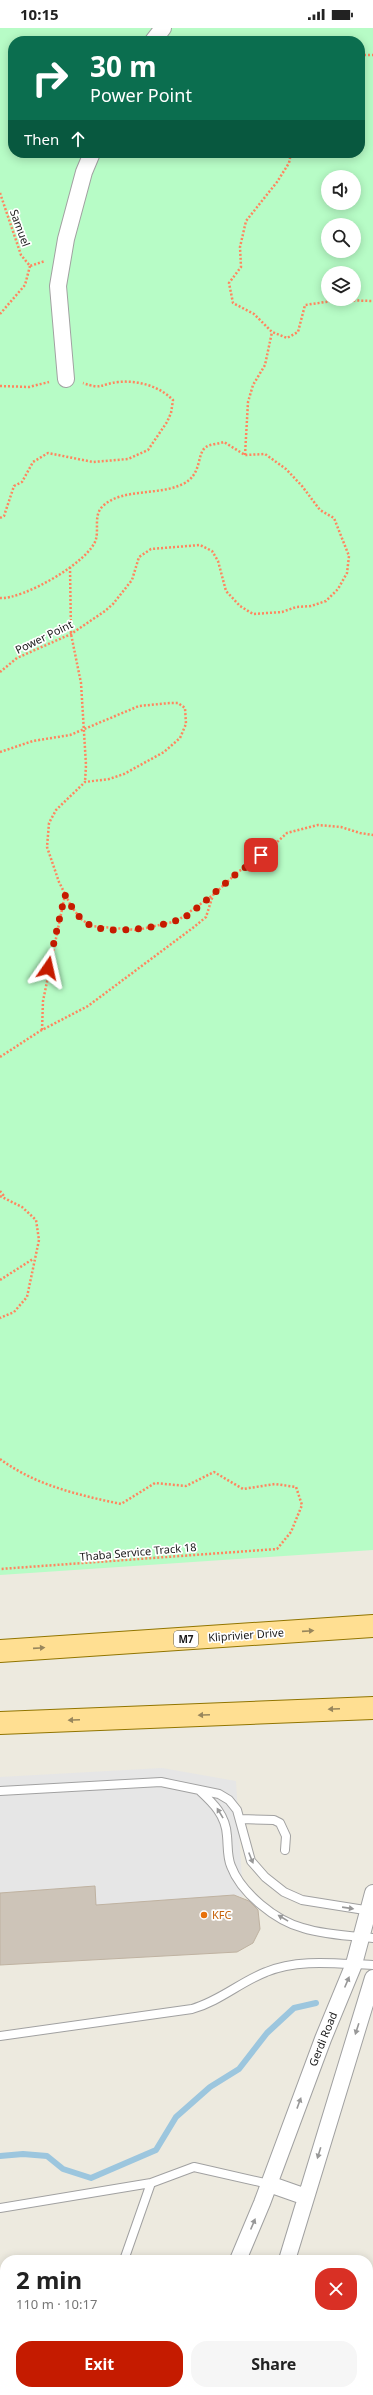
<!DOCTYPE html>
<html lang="en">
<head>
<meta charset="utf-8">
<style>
	body { margin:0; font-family:"Noto Sans",sans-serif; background:#f6f6f6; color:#222; height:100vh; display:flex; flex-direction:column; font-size:15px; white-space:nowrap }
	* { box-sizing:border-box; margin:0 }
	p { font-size:13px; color:#767676 }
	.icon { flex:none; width:22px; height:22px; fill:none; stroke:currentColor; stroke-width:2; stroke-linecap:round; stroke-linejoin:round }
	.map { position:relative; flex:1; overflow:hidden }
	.side { position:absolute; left:0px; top:2227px; width:373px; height:140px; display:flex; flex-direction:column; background:#fff; border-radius:16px 16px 0 0; box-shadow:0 2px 10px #0003 }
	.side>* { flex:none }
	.top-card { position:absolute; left:8px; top:8px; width:357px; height:122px; border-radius:16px; box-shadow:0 2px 10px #0003; background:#0b6e4f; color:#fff; overflow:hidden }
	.buttons { position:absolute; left:321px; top:142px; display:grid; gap:8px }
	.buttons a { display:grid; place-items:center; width:40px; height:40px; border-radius:50%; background:#fff; box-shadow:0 2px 10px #0003; font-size:20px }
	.pin { position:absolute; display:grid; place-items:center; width:34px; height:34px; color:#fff; margin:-17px; border-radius:8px; box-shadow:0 2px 6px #0006 }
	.me { position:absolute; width:44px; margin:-22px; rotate:11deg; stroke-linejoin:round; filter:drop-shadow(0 0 3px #0008) }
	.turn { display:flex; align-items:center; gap:14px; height:84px; padding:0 16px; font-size:18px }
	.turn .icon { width:52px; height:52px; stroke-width:2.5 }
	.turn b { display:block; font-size:28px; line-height:34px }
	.then { display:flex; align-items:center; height:38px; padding:0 16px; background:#0003; gap:8px; font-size:15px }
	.round { display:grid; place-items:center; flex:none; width:42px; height:42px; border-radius:16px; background:#f6f6f6 }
	.headline { display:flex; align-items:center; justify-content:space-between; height:68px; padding:0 16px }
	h1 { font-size:24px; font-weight:700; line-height:30px }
	.primary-button { display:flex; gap:8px; margin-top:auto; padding:8px 16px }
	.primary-button a { flex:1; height:46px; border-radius:16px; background:#c51b00; color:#fff; font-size:16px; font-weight:700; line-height:46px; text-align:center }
	.primary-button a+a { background:#f6f6f6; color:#222 }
	.status { display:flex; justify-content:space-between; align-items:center; height:28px; padding:0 20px; background:#fff; direction:ltr }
	.status svg { height:11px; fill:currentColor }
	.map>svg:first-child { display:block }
	.park { fill:#b7fcc6; fill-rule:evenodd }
	.parking { fill:#e6e6e6 }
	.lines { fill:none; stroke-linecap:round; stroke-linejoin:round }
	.stream { stroke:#9cc6de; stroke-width:6 }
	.building { fill:#cdc4b8; stroke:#bfb2a1 }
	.service-casing { stroke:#a1a1a1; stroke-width:10 }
	.minor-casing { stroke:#a1a1a1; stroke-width:18 }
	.primary-casing { stroke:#917500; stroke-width:24 }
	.path { stroke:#ff855e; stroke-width:2.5; stroke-dasharray:2 2; stroke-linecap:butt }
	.service { stroke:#fff; stroke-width:8 }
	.minor { stroke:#fff; stroke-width:16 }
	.primary { stroke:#ffdf92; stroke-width:22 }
	.oneway { fill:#98865c }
	.oneway2 { fill:#989898 }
	.route { stroke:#c51b00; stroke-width:7; stroke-dasharray:0 12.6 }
	.food-dot { fill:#e8710a; stroke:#fff; stroke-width:1.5 }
	.labels { text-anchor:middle; stroke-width:3.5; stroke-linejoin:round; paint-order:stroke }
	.shield { fill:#fff; stroke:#5f5f5f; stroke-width:1 }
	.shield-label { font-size:10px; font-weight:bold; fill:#1a1a1a }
	.street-label { font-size:11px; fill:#1a1a1a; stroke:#fff }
	.food-label { font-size:11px; fill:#c56008; stroke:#fff; text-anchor:start }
</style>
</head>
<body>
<div class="status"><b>10:15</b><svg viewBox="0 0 49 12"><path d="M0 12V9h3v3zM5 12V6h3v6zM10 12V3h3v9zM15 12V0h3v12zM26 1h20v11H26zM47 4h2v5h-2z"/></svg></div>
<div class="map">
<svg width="373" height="2367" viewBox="0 0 373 2367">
	<rect width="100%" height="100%" fill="#edeadf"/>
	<path class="park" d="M0,0H373V1522L0,1547ZM13,13H360V125H13ZM328,149H354V175H328ZM328,197H354V223H328ZM328,245H354V271H328Z"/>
	<path class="parking" d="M162,1740L236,1753L243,1869L234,1867L96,1877L95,1859L0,1865V1749Z"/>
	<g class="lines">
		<path class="stream" d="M0,2128L23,2126L47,2128L63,2141L91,2150L156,2122L176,2089L210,2059L239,2041L267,2005L294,1980L316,1975"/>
	</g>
	<path class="building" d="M95,1858L96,1877L234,1867L249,1873L258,1882L260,1901L253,1915L237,1924L0,1937V1865Z"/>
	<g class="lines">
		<defs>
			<path id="service" d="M199,1762C213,1775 226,1787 227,1808C228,1817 227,1829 231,1838C241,1865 276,1893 303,1900C325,1907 351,1908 373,1910
				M0,1763L161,1754L219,1766L229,1772L237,1782L251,1833L265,1849L284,1864L302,1872L371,1883
				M241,1791L274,1792L280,1795L286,1808L285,1822
				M0,2008L192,1981C220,1973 240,1954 266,1944C299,1930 339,1936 373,1937
				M0,2180L151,2155L194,2139L269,2156
				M124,2232L151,2155
				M70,2367L72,2362"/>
			<path id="minor" d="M153,13L163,0
				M66,351L58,258L66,211L84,144L92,125
				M269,2156L306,2169
				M238,2232L262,2175L323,2011L354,1936L373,1865
				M287,2232L373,1950
				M183,2367L185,2362
				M226,2367L231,2362"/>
			<path id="primary" d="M0,1623L373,1598
				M0,1695L373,1680"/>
		</defs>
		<use href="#service" class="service-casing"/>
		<use href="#minor" class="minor-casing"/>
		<use href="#primary" class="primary-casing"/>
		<path class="path" d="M360,27H373
			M291,125L289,135L277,154L246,193L240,219L241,239L229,255L233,275L254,286L272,304L287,310L298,304L305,277L339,272L373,273
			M0,165L21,227L30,238L45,233
			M0,286L25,257L30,238
			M0,358L29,359L49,354
			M245,427L248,374L253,357L265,337L272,304
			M0,490L4,488L14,458L22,454L33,434L48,425L93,434L128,431L148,422L167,394L171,385L173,372C159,358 138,352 118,354C101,356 102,362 83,355
			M70,539L71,606L81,655L86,737L85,754
			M0,570C22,572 90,534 96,511C99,500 93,486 104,477C124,460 158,468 183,456C203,446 196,426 206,419C210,416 218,416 224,414L245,427L265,426L286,441L302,458L320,482L334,490L349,528L347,545L338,561L326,573L311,578L296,579L282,584L253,586L240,578L226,563L218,533L212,523L200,517L151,521L139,529L132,552L113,576L105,583L71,606L17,630L0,644
			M0,724L33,713L70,707L139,678L170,675H178L185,680L186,696L180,710L164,724L124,746L109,751L85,754L56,782L49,795L47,819L59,854L71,878L81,891L91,898L137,902L177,893L213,867L239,843L253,836L287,805L318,797L341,799L360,805L373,807
			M42,1002L43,973L65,867
			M0,1029L40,1003L88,978L194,899L206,889L213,867
			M0,1163L4,1168
			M0,1168L22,1179L36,1192L39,1212L27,1269L14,1284L0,1290
			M0,1252L33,1231
			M0,1431C35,1457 78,1467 121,1476L155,1455L186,1458L214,1444L243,1461L275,1456L296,1459L302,1477L291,1504L277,1521L0,1541"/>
		<use href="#service" class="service"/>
		<use href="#minor" class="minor"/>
		<use href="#primary" class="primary"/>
	</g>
	<defs><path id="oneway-solid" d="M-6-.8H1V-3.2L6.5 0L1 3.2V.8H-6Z"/></defs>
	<g class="oneway">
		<use href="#oneway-solid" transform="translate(308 1603) rotate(-4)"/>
		<use href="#oneway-solid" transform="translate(39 1620) rotate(-4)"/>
		<use href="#oneway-solid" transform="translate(334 1681) rotate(178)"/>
		<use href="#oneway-solid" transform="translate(204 1687) rotate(178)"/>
		<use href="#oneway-solid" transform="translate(74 1692) rotate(178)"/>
	</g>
	<g class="oneway2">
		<use href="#oneway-solid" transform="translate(220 1785) rotate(-121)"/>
		<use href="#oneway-solid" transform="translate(251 1830) rotate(68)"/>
		<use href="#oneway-solid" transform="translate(348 1880) rotate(8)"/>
		<use href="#oneway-solid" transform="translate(283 1890) rotate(-149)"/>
		<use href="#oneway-solid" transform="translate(347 1954) rotate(-67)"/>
		<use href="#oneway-solid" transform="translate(357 2001) rotate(108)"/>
		<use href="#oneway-solid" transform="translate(299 2075) rotate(-70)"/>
		<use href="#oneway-solid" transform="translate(319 2125) rotate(107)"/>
		<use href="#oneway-solid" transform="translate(253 2196) rotate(-67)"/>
	</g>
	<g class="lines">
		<path class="route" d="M48,940L65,867C71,878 78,891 90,897C109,908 170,899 188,887C205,874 221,859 237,845C246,837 252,839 261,827"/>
	</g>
	<circle class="food-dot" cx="204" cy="1887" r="4"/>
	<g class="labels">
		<rect class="shield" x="174" y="1603" width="24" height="16" rx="3"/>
		<g class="shield-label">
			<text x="186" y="1615">M7</text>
		</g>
		<g class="street-label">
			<text transform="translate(20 200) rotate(70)" y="4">Samuel</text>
			<text transform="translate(44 609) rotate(-26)" y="4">Power Point</text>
			<text transform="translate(138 1524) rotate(-5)" y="4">Thaba Service Track 18</text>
			<text transform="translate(246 1607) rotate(-4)" y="4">Kliprivier Drive</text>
			<text transform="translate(323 2011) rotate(-68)" y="4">Gerdi Road</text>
		</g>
		<g class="food-label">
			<text x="212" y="1891">KFC</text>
		</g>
	</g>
</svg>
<div class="buttons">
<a><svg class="icon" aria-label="sound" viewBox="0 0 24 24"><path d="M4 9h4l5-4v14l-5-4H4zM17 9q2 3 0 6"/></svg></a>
<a><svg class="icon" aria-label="search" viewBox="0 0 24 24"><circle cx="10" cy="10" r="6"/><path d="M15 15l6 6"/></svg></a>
<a><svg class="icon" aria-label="layers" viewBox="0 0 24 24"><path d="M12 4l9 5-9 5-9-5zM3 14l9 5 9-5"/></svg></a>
</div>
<div class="pin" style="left:261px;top:827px;background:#d93025"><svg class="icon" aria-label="arrive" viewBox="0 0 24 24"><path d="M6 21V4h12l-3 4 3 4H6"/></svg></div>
<svg class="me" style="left:48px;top:940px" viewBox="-20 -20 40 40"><path d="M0-17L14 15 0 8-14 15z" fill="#c51b00" stroke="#fff" stroke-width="4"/></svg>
<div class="top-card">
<div class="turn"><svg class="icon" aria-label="right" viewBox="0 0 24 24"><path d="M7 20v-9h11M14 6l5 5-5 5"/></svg><div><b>30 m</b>Power Point</div></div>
<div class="then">Then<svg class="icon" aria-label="ahead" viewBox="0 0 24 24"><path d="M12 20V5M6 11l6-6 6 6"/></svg></div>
</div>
<section class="side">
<div class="headline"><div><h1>2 min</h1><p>110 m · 10:17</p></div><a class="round" style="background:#d93025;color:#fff"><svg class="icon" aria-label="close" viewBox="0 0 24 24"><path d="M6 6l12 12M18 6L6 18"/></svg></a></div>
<div class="primary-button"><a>Exit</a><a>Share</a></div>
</section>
</div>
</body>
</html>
